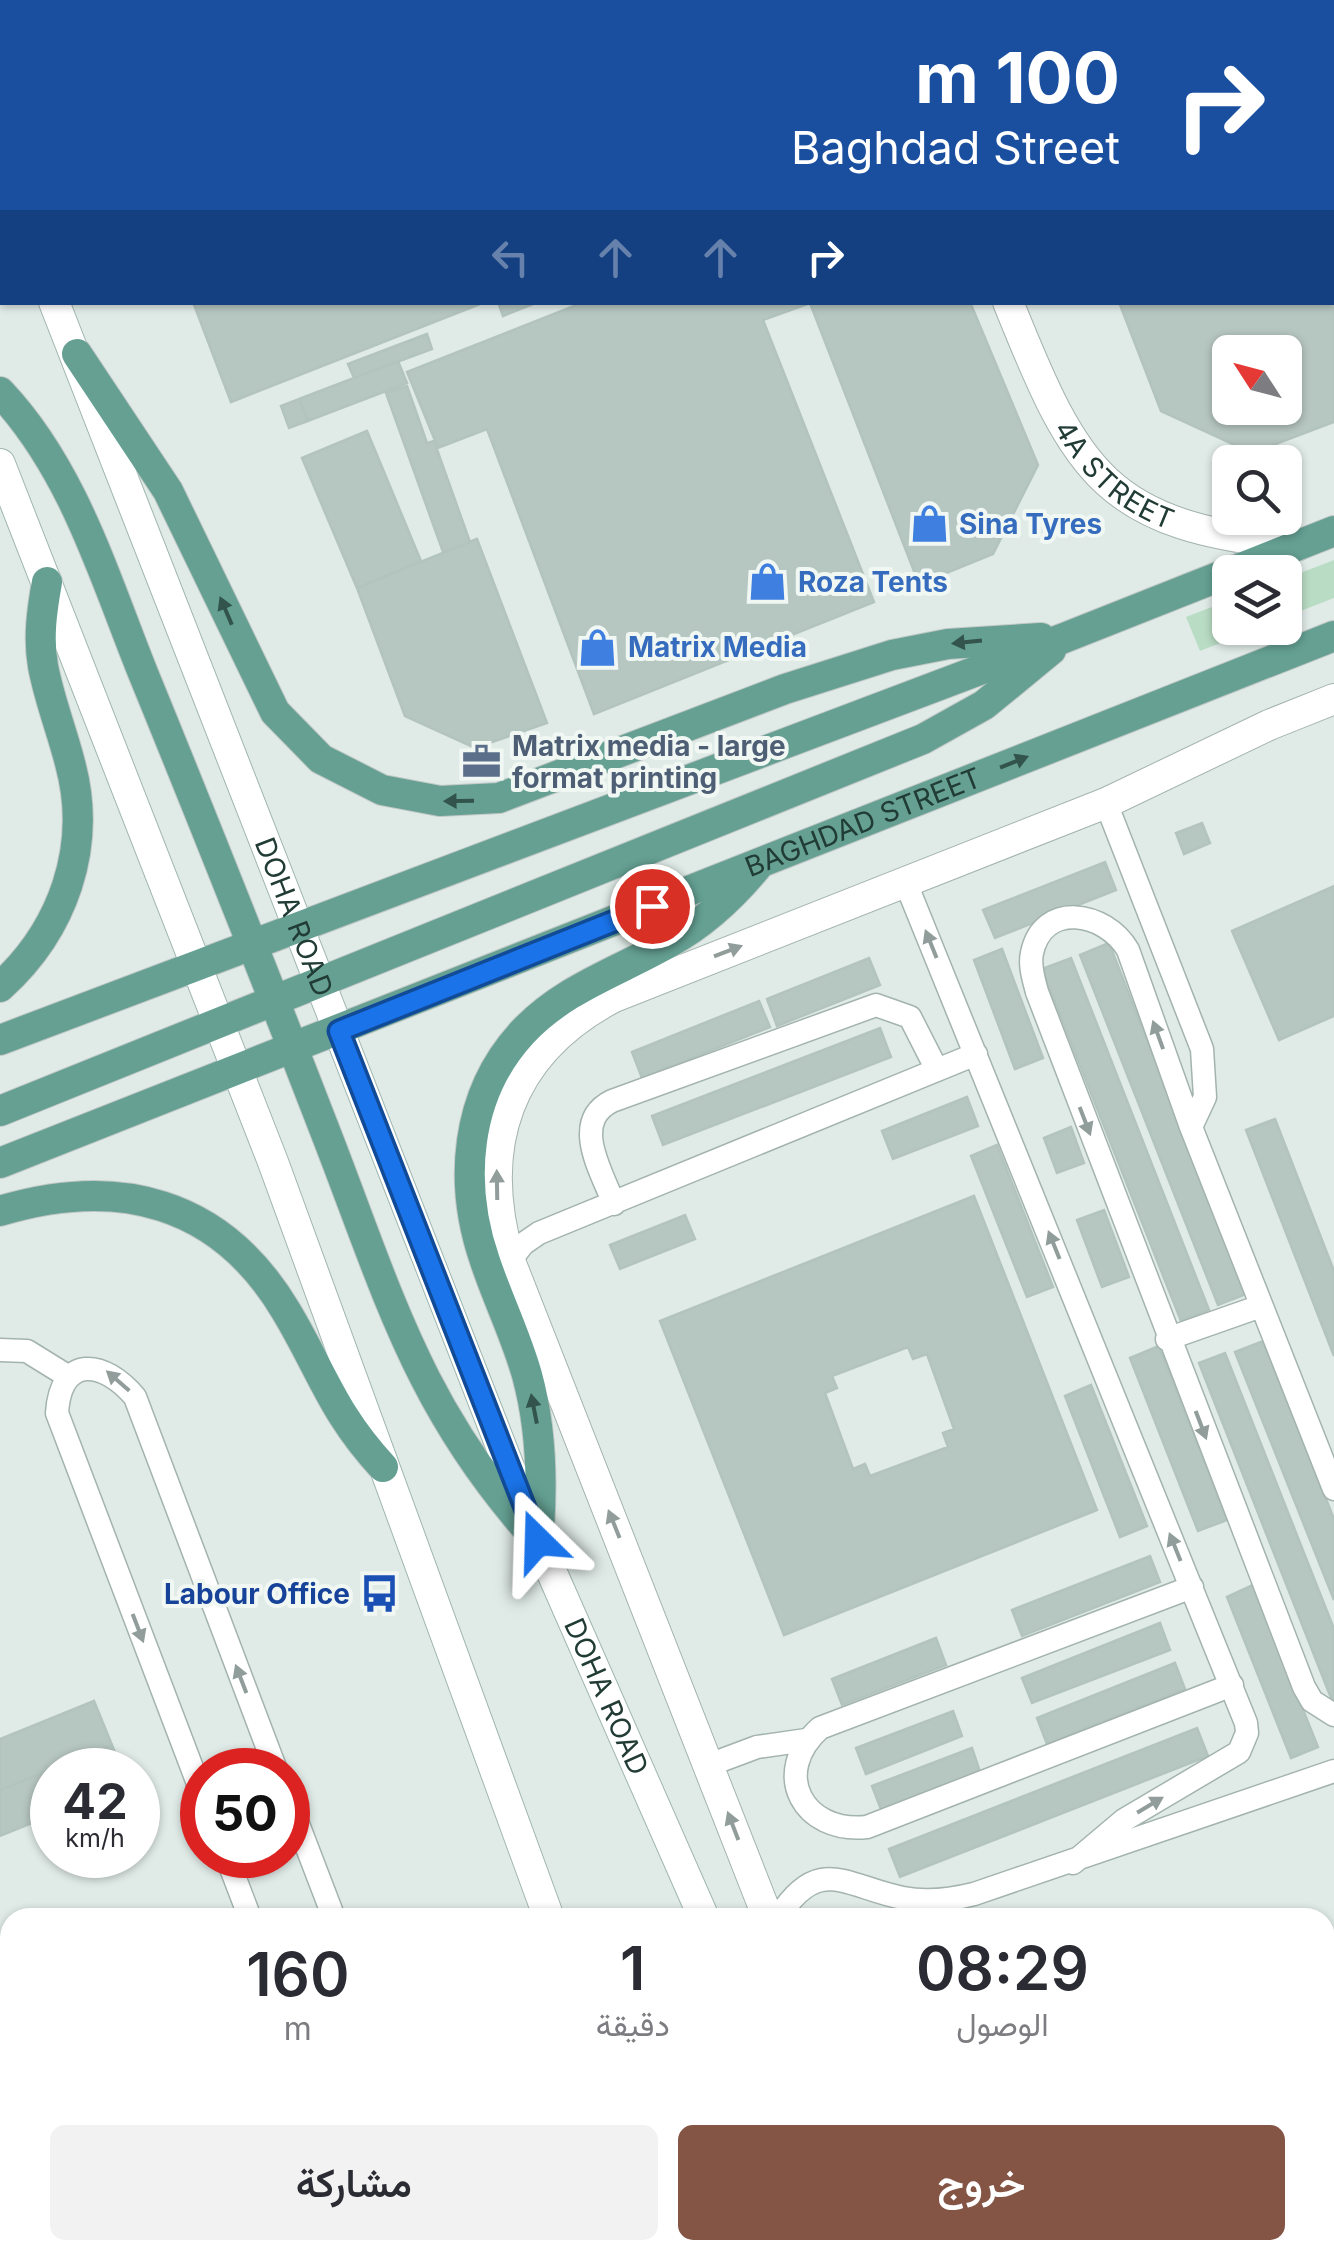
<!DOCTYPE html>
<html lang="ar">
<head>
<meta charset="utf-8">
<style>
	body { margin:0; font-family:Inter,Vazirmatn,sans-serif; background:#f2f2f3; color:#2b2b33; direction:rtl; height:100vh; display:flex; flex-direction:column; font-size:38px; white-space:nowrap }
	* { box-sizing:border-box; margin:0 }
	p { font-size:32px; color:#7c7c81 }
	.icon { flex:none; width:55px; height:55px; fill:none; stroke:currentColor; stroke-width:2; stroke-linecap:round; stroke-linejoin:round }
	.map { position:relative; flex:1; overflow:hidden; direction:ltr }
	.details { position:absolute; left:0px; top:1908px; width:1335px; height:352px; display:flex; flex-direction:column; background:#fff; border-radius:30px 30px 0 0; box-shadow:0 2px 8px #0004; direction:rtl }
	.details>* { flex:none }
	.banner { position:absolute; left:0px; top:0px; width:1335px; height:305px; box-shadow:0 2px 8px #0004; direction:rtl; background:#1a4fa0; color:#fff; overflow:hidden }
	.needle { width:65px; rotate:306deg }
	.fabs { position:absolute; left:1212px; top:335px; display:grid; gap:20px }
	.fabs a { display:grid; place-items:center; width:90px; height:90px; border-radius:15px; background:#fff; box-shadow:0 2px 8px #0004; font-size:50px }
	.speed { position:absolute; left:30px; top:1748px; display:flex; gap:20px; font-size:50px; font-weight:700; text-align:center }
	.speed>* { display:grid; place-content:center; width:130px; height:130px; border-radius:50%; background:#fff; box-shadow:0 2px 8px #0004; line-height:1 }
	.speed small { font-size:25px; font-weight:400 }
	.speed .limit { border:15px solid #d22; background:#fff; color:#111 }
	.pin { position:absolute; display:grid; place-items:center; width:85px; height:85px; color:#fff; margin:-42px; border:5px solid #fff; border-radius:50%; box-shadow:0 2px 10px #0007 }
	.me { position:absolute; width:110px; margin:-55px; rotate:338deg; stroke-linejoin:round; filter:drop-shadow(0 0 8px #0008) }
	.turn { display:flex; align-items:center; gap:35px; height:210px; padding:0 50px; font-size:45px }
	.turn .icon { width:130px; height:130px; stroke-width:2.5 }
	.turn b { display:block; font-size:70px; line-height:85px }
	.lanes { display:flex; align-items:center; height:95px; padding:0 50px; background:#0003; justify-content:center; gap:50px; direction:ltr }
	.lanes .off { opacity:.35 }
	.eta { display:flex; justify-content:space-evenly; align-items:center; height:170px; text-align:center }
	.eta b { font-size:60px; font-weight:600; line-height:70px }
	.action { display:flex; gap:20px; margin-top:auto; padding:20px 50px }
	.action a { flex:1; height:115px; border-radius:15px; background:#845445; color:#fff; font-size:40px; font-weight:600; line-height:115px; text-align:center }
	.action a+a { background:#f2f2f3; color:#2b2b33 }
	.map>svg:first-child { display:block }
	.green { fill:#b9dcc4 }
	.building { fill:#b6c6c0; stroke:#b3c4be; stroke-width:2.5; fill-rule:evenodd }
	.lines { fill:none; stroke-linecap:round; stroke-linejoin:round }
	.service-casing { stroke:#a3b3ae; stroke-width:25 }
	.minor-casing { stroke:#a3b3ae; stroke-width:32 }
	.secondary-casing { stroke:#9fb6af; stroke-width:32 }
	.primary-casing { stroke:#c1c8c6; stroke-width:32 }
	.service { stroke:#fff; stroke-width:22 }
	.minor { stroke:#fff; stroke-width:30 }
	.secondary { stroke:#fff; stroke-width:30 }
	.primary { stroke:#65a093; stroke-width:30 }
	.oneway { fill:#32544c }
	.oneway2 { fill:#909d9a }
	.route-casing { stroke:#114b97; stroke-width:25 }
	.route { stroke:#1a73e8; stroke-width:18 }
	.labels { text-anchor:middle; stroke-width:8; stroke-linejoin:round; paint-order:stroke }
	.street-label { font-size:28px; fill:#213b35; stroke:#f1f8f4 }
	.shop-label { font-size:28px; font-weight:bold; fill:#366cbe; stroke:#f1f8f4; text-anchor:start }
	.service-label { font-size:28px; font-weight:bold; fill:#4e5e75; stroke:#f1f8f4; text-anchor:start }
	.transit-label { font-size:28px; font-weight:bold; fill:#164399; stroke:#f1f8f4; text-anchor:end }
</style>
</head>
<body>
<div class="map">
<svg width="1334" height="2258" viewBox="0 0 1334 2258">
	<rect width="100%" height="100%" fill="#e0ebe7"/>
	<path class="green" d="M1334,560V598L1285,617V579Z
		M1230,600V628H1259L1200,651L1186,617Z"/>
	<path class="building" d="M502,0H655L649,2Z
		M1001,0H1334V422L1252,453L1161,411L1119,302H1332V2ZM1230,352H1285V408H1230Z
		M193,302H485L231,402Z
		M506,302H538L503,316L499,305Z
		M584,302H970L1038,465L993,554L919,584L810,303L763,320L874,602L594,714L487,429L438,448L407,372Z
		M427,334L432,349L354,378L348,364Z
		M398,361L407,383L308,421L299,399Z
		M407,386L427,443L434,441L470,542L443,552L386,393Z
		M299,399L308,421L289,428L281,406Z
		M367,431L421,561L357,588L302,458Z
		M477,539L547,723L475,748L405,716L357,588Z
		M1202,823L1210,843L1184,854L1176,833Z
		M1105,862L1116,890L995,938L983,910Z
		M1334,886V1016L1279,1040L1232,931Z
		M1109,943L1246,1294L1218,1305L1080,955Z
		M1002,949L1043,1058L1015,1069L974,960Z
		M869,958L880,985L777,1026L767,999Z
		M1071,958L1209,1310L1181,1321L1042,969Z
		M759,1001L770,1027L642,1078L632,1052Z
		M880,1028L891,1057L663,1145L652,1116Z
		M967,1097L978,1126L893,1159L882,1131Z
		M1275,1119L1334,1271V1356L1246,1130Z
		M1071,1127L1084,1163L1057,1173L1044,1138Z
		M997,1145L1053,1287L1027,1297L971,1156Z
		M974,1196L1097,1510L784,1635L660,1321ZM908,1347L913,1359L927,1354L954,1429L943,1433L948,1447L870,1476L865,1464L853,1469L825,1393L837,1388L832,1376Z
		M1104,1210L1129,1277L1102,1287L1077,1220Z
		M685,1215L695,1239L620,1269L610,1245Z
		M1263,1341L1334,1519V1600L1235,1352Z
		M1159,1346L1227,1520L1198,1531L1130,1358Z
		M1225,1353L1334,1629L1333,1703L1199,1363Z
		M1091,1385L1147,1526L1120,1537L1065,1396Z
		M1150,1556L1160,1582L1022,1636L1012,1610Z
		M1253,1585L1318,1747L1291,1758L1227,1597Z
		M1160,1623L1170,1650L1032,1703L1022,1678Z
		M936,1638L946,1665L842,1705L832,1679Z
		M1175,1663L1185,1689L1047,1744L1037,1718Z
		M94,1701L112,1745L0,1790V1739Z
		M953,1711L962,1736L866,1774L856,1748Z
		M1197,1728L1208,1756L900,1877L889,1849Z
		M112,1745L122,1770H52V1815L0,1836V1790Z
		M972,1748L981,1775L882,1812L872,1786Z
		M10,2039V2227L0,2229V2042Z
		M69,2250H142L123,2258H50Z"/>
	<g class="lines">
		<defs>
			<path id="service" d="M699,2L706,0
				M1106,803L1202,1049L1205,1097L1191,1127
				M905,881L1246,1723L1247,1733L1239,1752L1124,1820L1073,1863
				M614,1204C602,1172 570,1122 612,1101L876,1005L910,1017L937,1070
				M510,1261L523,1244L539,1233L976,1054
				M1167,1339L1261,1306
				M0,1350L27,1351L69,1377
				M1334,1489L1191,1127L1128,950C1105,911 1043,901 1032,953C1029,966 1034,980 1037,992L1304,1687L1312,1701L1334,1715
				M1192,1587L820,1728C770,1773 803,1834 867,1827L1232,1685
				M709,1765L757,1747L806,1740
				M202,1794L57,1413C61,1354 104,1360 135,1397L276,1770
				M288,1798L334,1918
				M226,1855L250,1918
				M778,1918C819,1853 846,1887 903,1898C927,1903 950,1900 974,1894L1334,1771
				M180,2258L192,2250"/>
			<g id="minor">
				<path d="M887,0L888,2"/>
				<path id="s1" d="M1008,302C1077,474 1105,527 1299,545"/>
				<path d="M768,1918L510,1261C476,1147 507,1053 614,997L1106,803L1269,725L1334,699"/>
			</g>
			<g id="secondary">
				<path d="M0,178L2,184"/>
				<path id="s2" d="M54,302L538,1541L704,1918"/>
				<path d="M0,464L273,1162L549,1918"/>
				<path d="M680,2250L684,2258"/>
				<path d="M848,2250L852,2258"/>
			</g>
			<g id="primary">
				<path d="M77,354L168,491L275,712L321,759L382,790L440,801L499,798L785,689L892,655L948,644L1041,638"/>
				<path d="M0,392C73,469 104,576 143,673C206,827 267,981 327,1136C389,1296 419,1410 538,1541"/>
				<path d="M0,987C63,930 93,847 70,763C62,731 49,699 43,666C38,638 42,610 47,582"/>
				<path d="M0,1040L1064,638L1334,531"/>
				<path d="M0,1111L923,739L984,705L1051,650"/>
				<path id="s3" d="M0,1163L1334,636"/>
				<path d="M0,1211C117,1176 220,1200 286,1311C322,1371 332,1412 383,1467"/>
				<path d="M538,1541C543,1485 542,1430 527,1375C516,1336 498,1300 485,1261C458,1183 465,1095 522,1033C564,988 618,972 670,942C704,923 731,898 756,868"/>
			</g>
		</defs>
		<use href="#service" class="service-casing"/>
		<use href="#minor" class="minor-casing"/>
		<use href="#secondary" class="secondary-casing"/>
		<use href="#primary" class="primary-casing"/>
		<use href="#service" class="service"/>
		<use href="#minor" class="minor"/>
		<use href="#secondary" class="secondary"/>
		<use href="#primary" class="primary"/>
	</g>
	<defs><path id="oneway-solid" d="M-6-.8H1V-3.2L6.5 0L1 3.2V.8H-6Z" transform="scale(2.5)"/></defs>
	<g class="oneway">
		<use href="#oneway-solid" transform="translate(226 611) rotate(-113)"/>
		<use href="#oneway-solid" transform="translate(967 642) rotate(174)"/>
		<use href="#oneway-solid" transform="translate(1014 762) rotate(-22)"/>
		<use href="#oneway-solid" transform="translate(459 801) rotate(179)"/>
		<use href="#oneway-solid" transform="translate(534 1409) rotate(-101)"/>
	</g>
	<g class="oneway2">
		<use href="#oneway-solid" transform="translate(931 944) rotate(-112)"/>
		<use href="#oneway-solid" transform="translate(728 951) rotate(-21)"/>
		<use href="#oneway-solid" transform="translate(1158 1035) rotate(-110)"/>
		<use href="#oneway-solid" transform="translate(1085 1121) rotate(69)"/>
		<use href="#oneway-solid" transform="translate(497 1185) rotate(-91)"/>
		<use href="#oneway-solid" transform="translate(1054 1245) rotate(-112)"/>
		<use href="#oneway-solid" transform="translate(118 1381) rotate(-139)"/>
		<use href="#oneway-solid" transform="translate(1201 1425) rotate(69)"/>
		<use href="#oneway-solid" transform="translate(614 1524) rotate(-112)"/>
		<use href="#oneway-solid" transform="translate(1175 1547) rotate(-112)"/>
		<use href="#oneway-solid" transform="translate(138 1628) rotate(69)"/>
		<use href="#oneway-solid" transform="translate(241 1679) rotate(-111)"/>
		<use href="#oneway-solid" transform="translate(1150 1805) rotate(-31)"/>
		<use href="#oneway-solid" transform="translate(733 1826) rotate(-111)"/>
	</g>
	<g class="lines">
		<defs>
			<path id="route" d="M538,1541L339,1031L652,906"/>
		</defs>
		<use href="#route" class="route-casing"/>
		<use href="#route" class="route"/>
	</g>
	<defs>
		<symbol id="shop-bare" viewBox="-9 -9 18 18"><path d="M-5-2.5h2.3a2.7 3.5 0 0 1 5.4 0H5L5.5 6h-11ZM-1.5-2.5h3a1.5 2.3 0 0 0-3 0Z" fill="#3f7fe0" stroke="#f1f8f4" stroke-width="2.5" paint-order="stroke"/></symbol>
		<symbol id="office-bare" viewBox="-9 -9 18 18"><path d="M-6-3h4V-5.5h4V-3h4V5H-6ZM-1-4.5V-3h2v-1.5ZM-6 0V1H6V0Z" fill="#5c6f8a" stroke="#f1f8f4" stroke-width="2.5" paint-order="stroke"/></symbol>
		<symbol id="bus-bare" viewBox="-9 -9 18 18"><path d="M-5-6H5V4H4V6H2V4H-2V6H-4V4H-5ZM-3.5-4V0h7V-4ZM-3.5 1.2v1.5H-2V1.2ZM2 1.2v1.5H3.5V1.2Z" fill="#1a4fb4" stroke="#f1f8f4" stroke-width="2.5" paint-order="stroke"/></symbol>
	</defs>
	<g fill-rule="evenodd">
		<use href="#shop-bare" x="902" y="496" width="55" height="55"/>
		<use href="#shop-bare" x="740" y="554" width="55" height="55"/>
		<use href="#shop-bare" x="570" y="620" width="55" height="55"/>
		<use href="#office-bare" x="454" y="734" width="55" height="55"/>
		<use href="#bus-bare" x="352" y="1566" width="55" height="55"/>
	</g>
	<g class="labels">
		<g class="street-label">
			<text dy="10" stroke="none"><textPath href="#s1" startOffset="208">4A STREET</textPath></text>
			<text dy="10" stroke="none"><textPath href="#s3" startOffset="928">BAGHDAD STREET</textPath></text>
			<text dy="10" stroke="none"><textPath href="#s2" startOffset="660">DOHA ROAD</textPath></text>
			<text dy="10" stroke="none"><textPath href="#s2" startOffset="1500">DOHA ROAD</textPath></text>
		</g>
		<g class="shop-label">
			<text x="959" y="534">Sina Tyres</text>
			<text x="798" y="592">Roza Tents</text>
			<text x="628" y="657">Matrix Media</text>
		</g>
		<g class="service-label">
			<text x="512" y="756">Matrix media - large<tspan x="512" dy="32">format printing</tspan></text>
		</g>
		<g class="transit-label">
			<text x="350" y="1604">Labour Office</text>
		</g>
	</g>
</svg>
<div class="fabs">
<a><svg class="needle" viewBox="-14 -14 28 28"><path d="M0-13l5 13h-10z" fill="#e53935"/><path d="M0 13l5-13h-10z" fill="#7c7c81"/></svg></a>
<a><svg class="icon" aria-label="search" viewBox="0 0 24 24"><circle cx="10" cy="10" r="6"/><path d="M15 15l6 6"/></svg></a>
<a><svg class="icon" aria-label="layers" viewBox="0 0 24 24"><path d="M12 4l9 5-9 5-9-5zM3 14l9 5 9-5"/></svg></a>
</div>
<div class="speed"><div>42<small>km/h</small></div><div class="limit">50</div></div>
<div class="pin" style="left:652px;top:906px;background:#d93025"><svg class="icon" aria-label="arrive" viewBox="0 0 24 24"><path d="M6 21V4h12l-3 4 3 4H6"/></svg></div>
<svg class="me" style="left:538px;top:1541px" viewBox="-20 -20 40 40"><path d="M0-17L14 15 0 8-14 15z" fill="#1a73e8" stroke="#fff" stroke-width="4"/></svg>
<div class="banner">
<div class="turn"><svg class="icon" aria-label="right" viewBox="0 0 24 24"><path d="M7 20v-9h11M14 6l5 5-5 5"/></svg><div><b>100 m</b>Baghdad Street</div></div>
<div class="lanes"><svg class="icon off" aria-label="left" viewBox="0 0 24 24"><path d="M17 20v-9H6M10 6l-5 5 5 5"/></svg><svg class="icon off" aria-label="ahead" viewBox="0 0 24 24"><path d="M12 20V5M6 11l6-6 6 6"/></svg><svg class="icon off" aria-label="ahead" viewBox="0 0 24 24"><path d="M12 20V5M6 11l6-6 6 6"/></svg><svg class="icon" aria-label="right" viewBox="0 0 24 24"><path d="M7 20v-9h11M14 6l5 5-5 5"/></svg></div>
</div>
<section class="details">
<div class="eta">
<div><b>08:29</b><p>الوصول</p></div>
<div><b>1</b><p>دقيقة</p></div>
<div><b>160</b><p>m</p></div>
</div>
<div class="action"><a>خروج</a><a>مشاركة</a></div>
</section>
</div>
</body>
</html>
